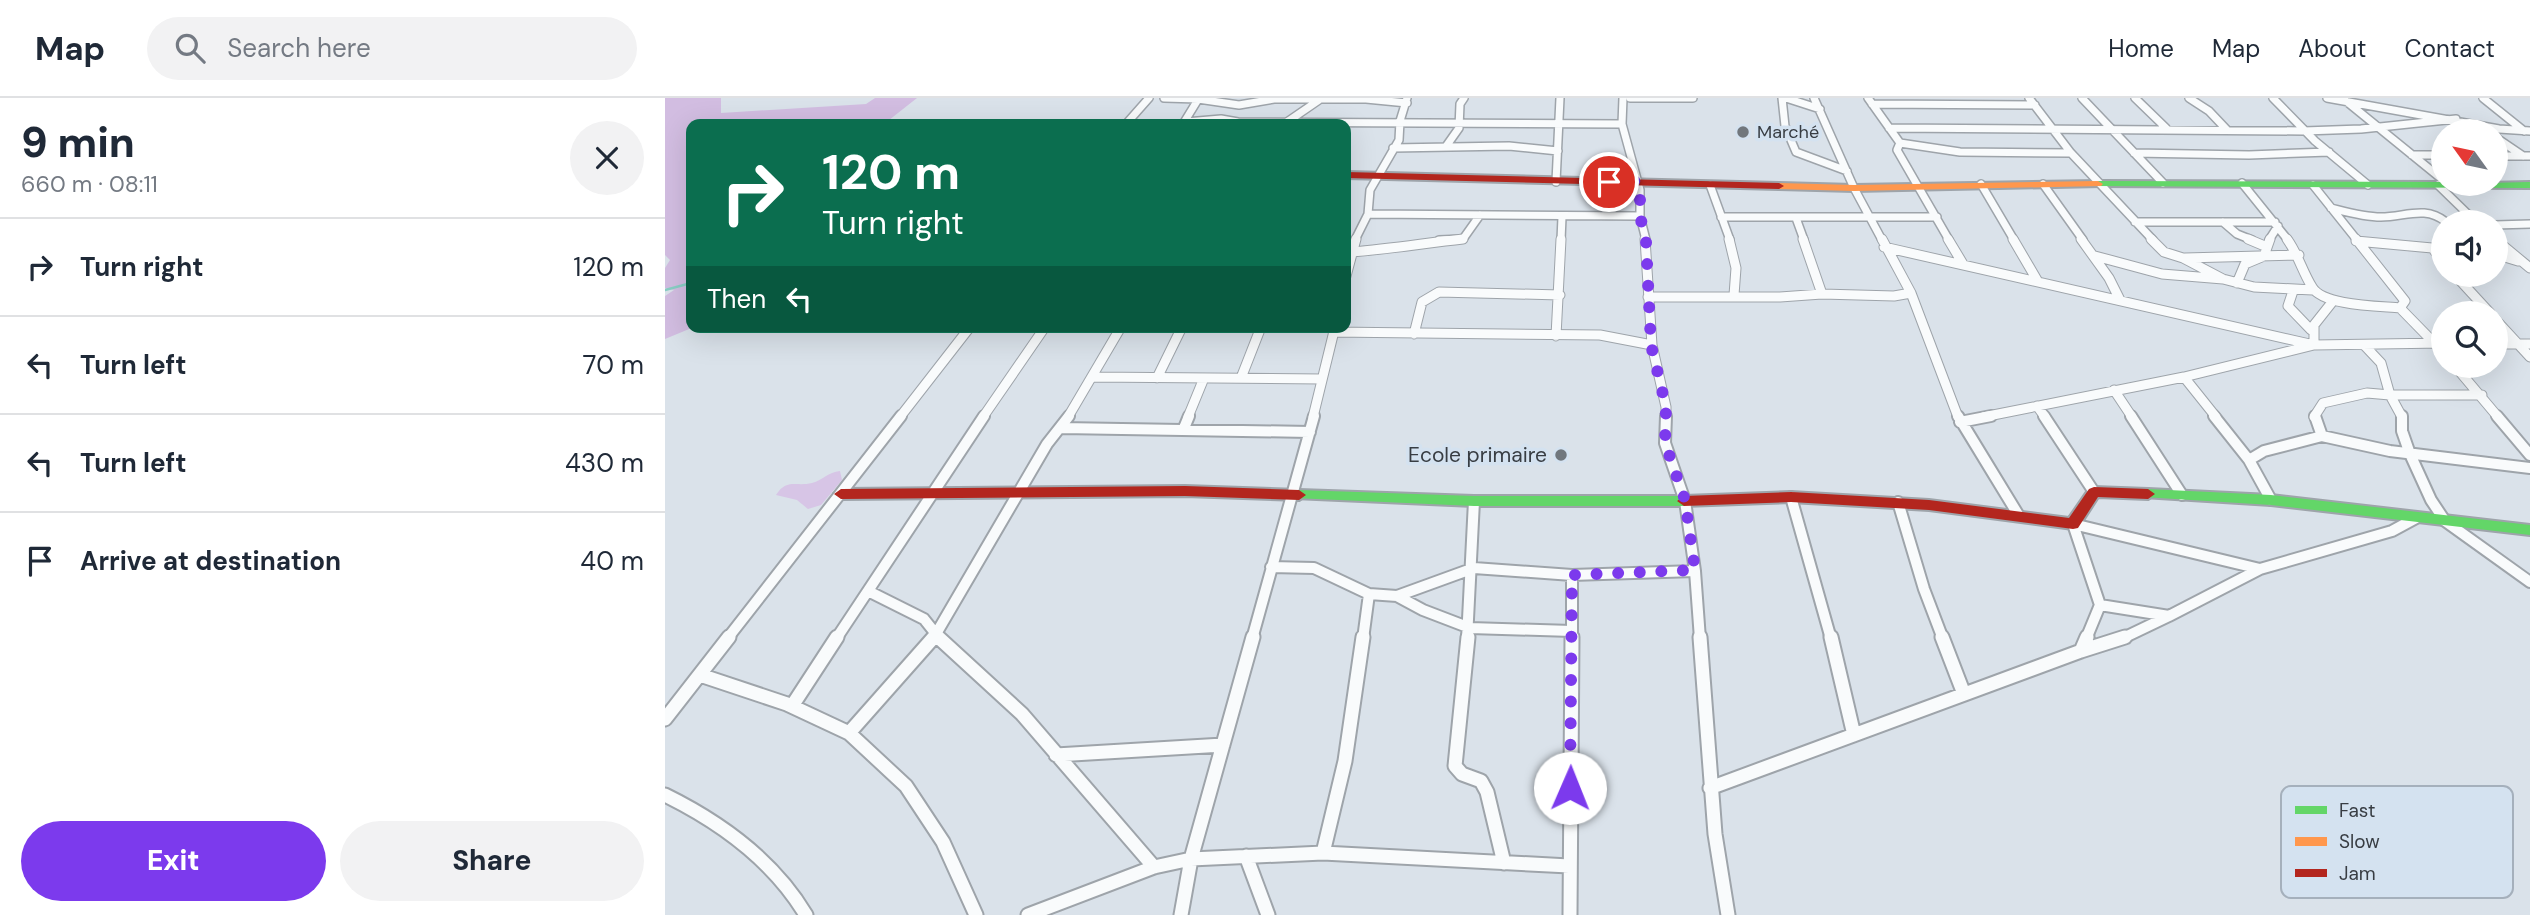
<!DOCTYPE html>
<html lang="en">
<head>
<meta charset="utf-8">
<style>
	body { margin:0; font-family:"DM Sans",sans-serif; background:#f2f2f3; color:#1f2937; height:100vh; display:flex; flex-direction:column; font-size:26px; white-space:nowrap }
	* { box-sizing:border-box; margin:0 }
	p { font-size:23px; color:#747a83 }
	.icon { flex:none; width:38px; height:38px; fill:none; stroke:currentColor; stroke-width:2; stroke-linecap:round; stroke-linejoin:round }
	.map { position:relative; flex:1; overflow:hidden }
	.sheet { display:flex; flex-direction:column; background:#fff; width:665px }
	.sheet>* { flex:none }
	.banner { position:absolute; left:21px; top:21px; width:665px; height:214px; border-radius:14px; box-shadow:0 7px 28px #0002; background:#0b6e4f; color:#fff; overflow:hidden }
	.needle { width:46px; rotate:303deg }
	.tools { position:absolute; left:1766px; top:21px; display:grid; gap:14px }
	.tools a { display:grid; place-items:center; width:77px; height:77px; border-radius:50%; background:#fff; box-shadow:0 7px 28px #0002; font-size:35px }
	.pin { position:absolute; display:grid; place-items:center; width:60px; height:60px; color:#fff; margin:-30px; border:4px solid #fff; border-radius:50%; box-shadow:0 2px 7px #0007 }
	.me { position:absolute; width:77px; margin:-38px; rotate:1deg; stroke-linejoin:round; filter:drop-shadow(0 0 5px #0008) }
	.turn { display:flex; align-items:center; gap:24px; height:147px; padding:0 21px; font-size:32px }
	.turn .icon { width:91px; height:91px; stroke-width:2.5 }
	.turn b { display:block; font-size:49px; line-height:60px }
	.then { display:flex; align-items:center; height:66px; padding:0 21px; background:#0003; gap:14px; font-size:26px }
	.round { display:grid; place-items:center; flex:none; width:74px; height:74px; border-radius:37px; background:#f2f2f3 }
	.headline { display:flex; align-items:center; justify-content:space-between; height:119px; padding:0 21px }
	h1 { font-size:42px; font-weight:800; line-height:52px }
	.cta { display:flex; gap:14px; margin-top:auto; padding:14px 21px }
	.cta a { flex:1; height:80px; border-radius:42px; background:#7c3aed; color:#fff; font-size:28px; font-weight:800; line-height:80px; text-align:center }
	.cta a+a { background:#f2f2f3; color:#1f2937 }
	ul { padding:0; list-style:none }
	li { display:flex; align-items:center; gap:21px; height:98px; padding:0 21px; border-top:2px solid #e0e1e3 }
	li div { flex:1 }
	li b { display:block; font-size:26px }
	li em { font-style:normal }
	header { display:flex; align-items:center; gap:42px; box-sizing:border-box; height:98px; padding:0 35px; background:#fff; border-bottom:2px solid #e0e1e3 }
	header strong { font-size:33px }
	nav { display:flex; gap:38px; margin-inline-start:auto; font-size:24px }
	.search { width:490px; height:63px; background:#f2f2f3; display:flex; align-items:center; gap:18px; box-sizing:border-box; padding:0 24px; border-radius:38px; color:#747a83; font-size:26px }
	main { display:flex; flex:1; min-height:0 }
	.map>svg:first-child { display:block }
	.green { fill:#d7c5e6 }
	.forest { fill:#d2bde1 }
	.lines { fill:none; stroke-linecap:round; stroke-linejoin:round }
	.stream { stroke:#89cec4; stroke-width:2.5 }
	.street-far3-casing { stroke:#9ea4aa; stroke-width:10 }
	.street-far2-casing { stroke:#9ea4aa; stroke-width:11 }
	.street-far1-casing { stroke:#9ea4aa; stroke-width:14 }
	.street-casing { stroke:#9ea4aa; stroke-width:17 }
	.fast-casing { stroke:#9ea4aa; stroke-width:4 }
	.slow-casing { stroke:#9ea4aa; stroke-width:4 }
	.jam-casing { stroke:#9ea4aa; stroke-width:4 }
	.street-far3 { stroke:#f9fbfc; stroke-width:7 }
	.street-far2 { stroke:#f9fbfc; stroke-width:9 }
	.street-far1 { stroke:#f9fbfc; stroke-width:10 }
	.street { stroke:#f9fbfc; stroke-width:13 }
	.fast { fill:#63d668; fill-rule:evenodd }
	.slow { fill:#ff974d; fill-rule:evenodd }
	.jam { fill:#b3261e; fill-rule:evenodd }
	.route { stroke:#7c3aed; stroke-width:12; stroke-dasharray:0 21.6 }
	.poi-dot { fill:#71777d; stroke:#d4e2f0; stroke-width:2.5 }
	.labels { text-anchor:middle; stroke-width:7; stroke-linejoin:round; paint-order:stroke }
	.far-poi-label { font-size:18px; fill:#383d43; stroke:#d4e2f0; text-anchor:start }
	.poi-label { font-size:21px; fill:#383d43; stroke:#d4e2f0; text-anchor:end }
	.key { fill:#d4e2f0; stroke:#a5b0bc; stroke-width:2 }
	.key-label { font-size:19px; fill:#383d43 }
</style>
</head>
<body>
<header>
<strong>Map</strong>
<div class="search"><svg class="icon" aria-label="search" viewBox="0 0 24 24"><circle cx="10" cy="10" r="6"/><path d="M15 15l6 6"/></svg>Search here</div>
<nav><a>Home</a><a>Map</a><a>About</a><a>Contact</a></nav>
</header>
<main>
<section class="sheet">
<div class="headline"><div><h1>9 min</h1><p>660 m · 08:11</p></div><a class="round"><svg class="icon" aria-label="close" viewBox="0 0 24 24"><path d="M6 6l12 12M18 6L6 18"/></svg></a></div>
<ul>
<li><svg class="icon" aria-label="right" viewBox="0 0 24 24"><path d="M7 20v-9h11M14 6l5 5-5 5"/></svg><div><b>Turn right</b></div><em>120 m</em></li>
<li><svg class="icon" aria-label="left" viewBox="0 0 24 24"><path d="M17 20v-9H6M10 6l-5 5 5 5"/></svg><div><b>Turn left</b></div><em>70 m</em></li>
<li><svg class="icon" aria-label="left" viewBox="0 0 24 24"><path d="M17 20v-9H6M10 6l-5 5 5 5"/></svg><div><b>Turn left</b></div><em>430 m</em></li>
<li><svg class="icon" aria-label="arrive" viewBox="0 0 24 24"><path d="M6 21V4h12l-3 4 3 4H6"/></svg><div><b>Arrive at destination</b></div><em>40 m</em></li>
</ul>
<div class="cta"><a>Exit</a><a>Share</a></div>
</section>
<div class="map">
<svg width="1865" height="817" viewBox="0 0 1865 817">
	<rect width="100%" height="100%" fill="#dae2ea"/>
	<path class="green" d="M175,373L177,382L156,407L143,411L132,402L111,397C122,380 131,389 147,385C158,382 163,374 175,373Z"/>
	<path class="forest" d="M0,0H56V15L201,6L210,0H252L219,26H26V229H29L0,241V198L9,192L0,190V170L5,162L0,157Z"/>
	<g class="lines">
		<path class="stream" d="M0,192L26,185"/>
		<defs>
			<path id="street-far3" d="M499,0L533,1L574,7L609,1H701L742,5
				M958,0L957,26L975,92V118L981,142
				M965,0H1028
				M1117,0L1120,28L1131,54L1182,73
				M1121,0L1155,11
				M1149,0L1189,90L1217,142
				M1203,0L1235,45L1232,52L1284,142
				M1364,0L1406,55L1488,142
				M1417,0L1498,85
				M1470,0L1501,30
				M1524,0L1544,13L1562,32
				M1608,0L1650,43L1703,87
				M1662,0L1834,31L1865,33
				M1818,0L1859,33
				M1681,3L1778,82
				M1207,6L1370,7
				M521,24L556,21L573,24L957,26
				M622,24L654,2
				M461,26L484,0
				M518,26L534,0
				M1224,30L1639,33L1696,31L1791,21
				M1830,39L1858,58
				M1235,45L1295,54L1406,55
				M782,47L794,30L795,6L799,0
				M728,50L844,48L893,53
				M1469,55L1584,57L1664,54
				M1747,57H1778
				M1830,58H1865
				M891,84L895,0
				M1577,85L1623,142
				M1316,86L1349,142
				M1378,86L1418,142
				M1045,87L1065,142
				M1648,87L1692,142
				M1773,87L1811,124
				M1666,110C1682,114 1699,119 1716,119C1740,119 1760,107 1781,124
				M703,116L975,118
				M1056,119H1272
				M1131,120L1139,142
				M1470,124H1610
				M1558,124L1572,136L1587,142
				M1830,127L1865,126
				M690,142L703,116L705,92L734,42L735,23L742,0
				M774,142L798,141L815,117
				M896,142L897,119
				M1604,142L1613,128"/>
			<path id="street-far2" d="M980,141L987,247L1001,309V319
				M1064,141L1071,170L1069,197
				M1138,141L1157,196
				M1217,141L1246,195L1293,319
				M1283,141L1298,166
				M1348,141L1372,182
				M1416,141L1444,180L1455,202
				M1486,141L1499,154L1518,160L1558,181
				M1583,141L1602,149
				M1622,141C1633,156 1637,173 1647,189C1658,208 1714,208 1735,210
				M1691,141L1740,203L1735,210L1778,254
				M1830,141L1865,170
				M1691,143L1778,151
				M1219,149L1649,247L1778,245
				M1768,151L1778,163
				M687,154C726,151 761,145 798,141
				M1830,156L1853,163
				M1430,158L1497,176L1558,181L1589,189L1648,192
				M1520,160L1634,157
				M1790,177L1825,215
				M681,178L691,141
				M1572,185L1580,166L1599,158L1605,141
				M1628,193L1623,208L1646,232
				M983,199H1115L1157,196L1229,198L1246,195
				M1830,221L1865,259
				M668,234L935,237L987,247
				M749,236L757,204L774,194L895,197
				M891,238L896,141
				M1830,246H1865
				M1790,268L1833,319
				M427,279L657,281
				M1519,279L1551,319
				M492,280L517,229
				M576,280L596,229
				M1449,292L1467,319
				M1372,308L1380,319
				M235,319L305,229
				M318,319L380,229
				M403,319L456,229
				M523,319L539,280
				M648,319L670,229
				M1318,319L1519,279L1649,247V227L1668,203
				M1649,319L1658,305L1702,295L1725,297L1716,265L1699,247
				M1737,319L1725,297H1817"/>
			<path id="street-far1" d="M1001,318L1000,345L1020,403L1030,473L1035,541
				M1293,318L1354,418
				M1379,318L1429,394
				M1466,318L1517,397
				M1549,318L1584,362L1606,402
				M1650,318L1657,338
				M1737,318V333L1745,356L1766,402L1780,423L1865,484
				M1832,318L1865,357
				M1295,324L1326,318
				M397,330L645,334
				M519,330L524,318
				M1584,362L1599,353L1657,338L1725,353L1865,370
				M1126,399L1166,541
				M1233,404L1259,491L1278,541
				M606,469L649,470L704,496L732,498L809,470L907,477L1030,473
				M203,493L259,521L275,541
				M732,498L758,512L805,530L907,533
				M1435,507L1408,426L1595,471
				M62,541L236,318
				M171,541L319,318
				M268,541L382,346L404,318
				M587,541L649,318
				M698,541L704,496
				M802,541L809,403
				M907,541V477
				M1421,541L1435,507L1504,518L1595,471L1727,433L1751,420
				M1456,541L1504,518"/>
			<path id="street" d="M273,539L357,616L489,769
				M803,539L790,668L797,676L816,683L822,694L839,765
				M1035,539L1050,736L1063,817
				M1166,539L1189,637
				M1277,539L1299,596
				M1416,553L1460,539
				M35,577L122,606L184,635L241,688L278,744L311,817
				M127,608L172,539
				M0,621L64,539
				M184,635L269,539
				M391,657L558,647
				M1045,690L1416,553L1422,539
				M0,697C57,725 108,762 141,817
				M658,755L680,663L698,539
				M581,758L603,817
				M363,817L489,769L526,761L658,755L904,768
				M516,817L526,761L588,539
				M905,817L907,539"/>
			<path id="fast" d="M1433,83L1778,84V86L1865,84V90L1430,88L1428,86Z
				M1483,391L1606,397L1865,427V437L1606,407L1478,399L1476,396L1478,393Z
				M634,392L809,398H1019L1026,403L1019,408H809L629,400L627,397Z"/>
			<path id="slow" d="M1433,83L1438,86L1436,88L1189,93L1114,91L1109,88L1114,85L1189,87Z"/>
			<path id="jam" d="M681,74L1114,85L1119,88L1114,91L681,80Z
				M520,388L634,392L641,397L634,402L520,398L176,401L169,396L176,391Z
				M1429,389L1483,391L1490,396L1483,401L1433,399L1413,430L1408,431L1264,412L1126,404L1019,408L1012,403L1019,398L1126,394L1264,402L1404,420L1424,391Z"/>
		</defs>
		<use href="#street-far3" class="street-far3-casing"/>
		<use href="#street-far2" class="street-far2-casing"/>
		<use href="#street-far1" class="street-far1-casing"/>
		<use href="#street" class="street-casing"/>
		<use href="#fast" class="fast-casing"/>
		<use href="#slow" class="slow-casing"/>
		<use href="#jam" class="jam-casing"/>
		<use href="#street-far3" class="street-far3"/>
		<use href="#street-far2" class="street-far2"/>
		<use href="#street-far1" class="street-far1"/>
		<use href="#street" class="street"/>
		<use href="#fast" class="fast"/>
		<use href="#slow" class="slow"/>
		<use href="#jam" class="jam"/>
	</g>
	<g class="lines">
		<path class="route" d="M905,690L907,477L1030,472L1020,402L1000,345L1001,309L986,247L981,143L975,118V92L971,83L944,84"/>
	</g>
	<g class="poi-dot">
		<circle cx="1078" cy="34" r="7"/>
		<circle cx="896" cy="357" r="7"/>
	</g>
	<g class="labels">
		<g class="far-poi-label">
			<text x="1092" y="40">Marché</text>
		</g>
		<g class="poi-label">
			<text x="882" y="364">Ecole primaire</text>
		</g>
	</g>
	<rect x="1616" y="688" width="232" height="112" rx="10" class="key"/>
	<rect x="1630" y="708" width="32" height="8" fill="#63d668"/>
	<rect x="1630" y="739" width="32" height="9" fill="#ff974d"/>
	<rect x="1630" y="771" width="32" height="8" fill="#b3261e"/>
	<g class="key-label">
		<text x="1674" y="719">Fast</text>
		<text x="1674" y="750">Slow</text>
		<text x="1674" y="782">Jam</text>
	</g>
</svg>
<div class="tools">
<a><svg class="needle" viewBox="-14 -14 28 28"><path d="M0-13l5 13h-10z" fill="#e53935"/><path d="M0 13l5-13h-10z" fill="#747a83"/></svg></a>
<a><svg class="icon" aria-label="sound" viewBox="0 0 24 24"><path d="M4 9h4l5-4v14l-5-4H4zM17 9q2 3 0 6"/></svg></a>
<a><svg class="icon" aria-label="search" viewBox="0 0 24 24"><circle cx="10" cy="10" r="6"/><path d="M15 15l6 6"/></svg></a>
</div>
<div class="pin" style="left:944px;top:84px;background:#d93025"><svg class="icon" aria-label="arrive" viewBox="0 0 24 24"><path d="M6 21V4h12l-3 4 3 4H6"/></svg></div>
<svg class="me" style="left:905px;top:690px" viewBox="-20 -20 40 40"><circle r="19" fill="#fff"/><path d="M0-13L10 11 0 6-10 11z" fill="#7c3aed"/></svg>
<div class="banner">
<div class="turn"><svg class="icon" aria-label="right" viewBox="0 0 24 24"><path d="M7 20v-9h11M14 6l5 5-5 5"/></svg><div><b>120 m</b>Turn right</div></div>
<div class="then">Then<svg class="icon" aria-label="left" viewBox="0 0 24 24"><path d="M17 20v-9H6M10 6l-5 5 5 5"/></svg></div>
</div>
</div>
</main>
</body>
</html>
